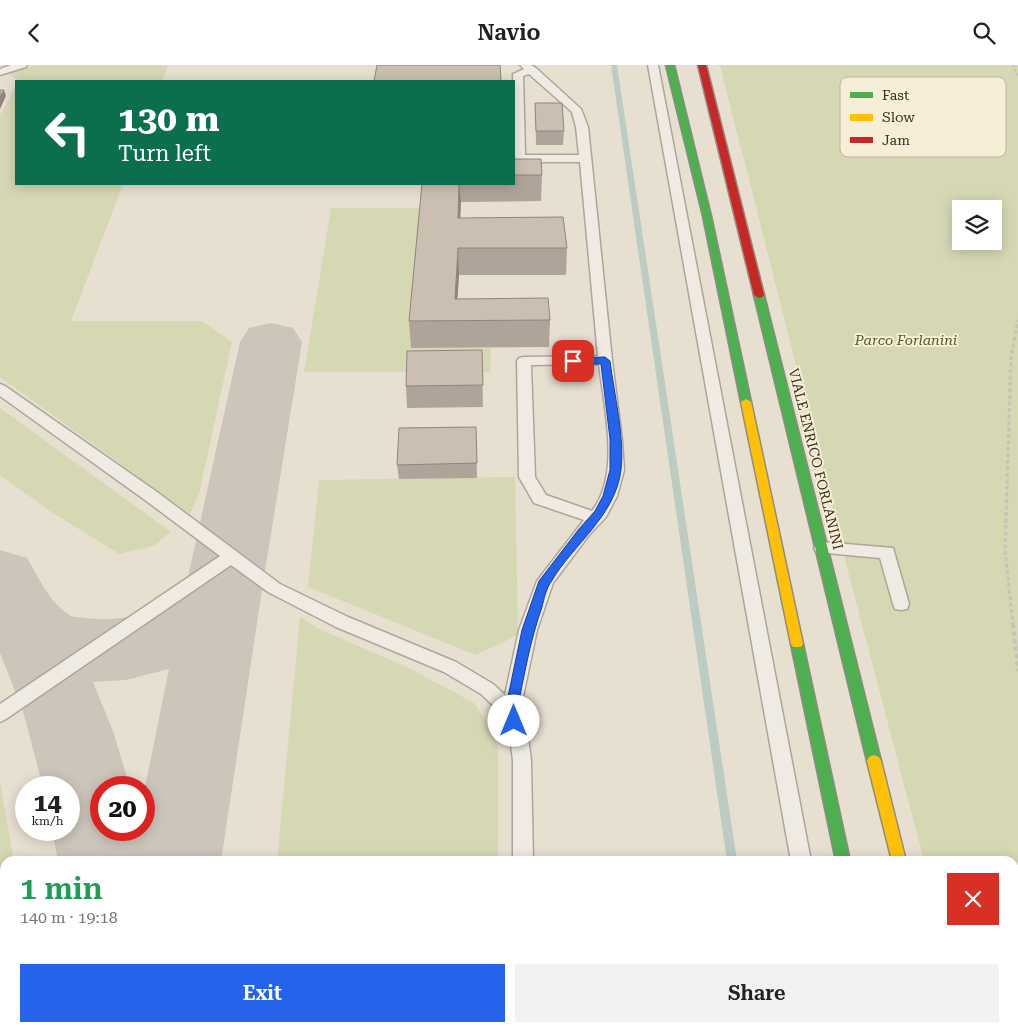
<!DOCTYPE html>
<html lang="en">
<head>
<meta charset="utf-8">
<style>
	body { margin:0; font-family:"Roboto Serif",serif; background:#f2f2f2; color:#202124; height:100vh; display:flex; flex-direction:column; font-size:19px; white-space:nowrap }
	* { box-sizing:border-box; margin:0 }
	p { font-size:16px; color:#757577 }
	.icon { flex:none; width:28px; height:28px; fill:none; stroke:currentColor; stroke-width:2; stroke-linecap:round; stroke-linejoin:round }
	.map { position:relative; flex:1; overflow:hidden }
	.drawer { position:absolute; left:0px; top:791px; width:1019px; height:176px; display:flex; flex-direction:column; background:#fff; border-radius:15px 15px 0 0; box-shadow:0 2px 12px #0003 }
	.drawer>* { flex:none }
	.hud { position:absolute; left:15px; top:15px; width:500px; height:105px; border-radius:0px; box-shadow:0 2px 12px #0003; background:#0b6e4f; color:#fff; overflow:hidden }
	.controls { position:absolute; left:952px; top:135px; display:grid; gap:10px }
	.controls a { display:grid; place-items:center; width:50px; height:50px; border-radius:0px; background:#fff; box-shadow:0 2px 12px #0003; font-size:25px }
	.speed { position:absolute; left:15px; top:711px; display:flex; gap:10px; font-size:25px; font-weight:700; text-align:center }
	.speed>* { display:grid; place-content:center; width:65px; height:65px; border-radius:50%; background:#fff; box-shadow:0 2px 12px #0003; line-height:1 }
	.speed small { font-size:12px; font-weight:400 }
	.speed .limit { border:8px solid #d22; background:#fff; color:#111 }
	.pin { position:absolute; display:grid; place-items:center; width:42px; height:42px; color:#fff; margin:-21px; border-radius:10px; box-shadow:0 2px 8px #0006 }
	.me { position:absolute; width:55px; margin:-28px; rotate:0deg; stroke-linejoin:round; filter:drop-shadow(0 0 4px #0008) }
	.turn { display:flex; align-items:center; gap:18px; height:105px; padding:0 20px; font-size:22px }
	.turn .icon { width:65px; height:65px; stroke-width:2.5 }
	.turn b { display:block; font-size:35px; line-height:42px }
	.round { display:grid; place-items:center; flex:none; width:52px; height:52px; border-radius:0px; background:#f2f2f2 }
	.headline { display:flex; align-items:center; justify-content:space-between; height:85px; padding:0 20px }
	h1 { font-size:30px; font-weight:600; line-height:38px; color:#1e9e55 }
	.primary-button { display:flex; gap:10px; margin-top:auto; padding:10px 20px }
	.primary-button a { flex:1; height:58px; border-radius:0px; background:#2563eb; color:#fff; font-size:20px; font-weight:600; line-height:58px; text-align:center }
	.primary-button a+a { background:#f2f2f2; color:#202124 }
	header { display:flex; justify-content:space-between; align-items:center; height:65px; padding:0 20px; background:#fff; font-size:22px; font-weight:600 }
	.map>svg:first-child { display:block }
	.green { fill:#d6d7b3; fill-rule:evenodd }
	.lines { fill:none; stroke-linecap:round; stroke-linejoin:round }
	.stream { fill:#bcccc2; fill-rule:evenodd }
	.taxiway { fill:#cbc5ba; fill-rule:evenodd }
	.lane-casing { stroke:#ada599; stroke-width:3 }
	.fast-casing { stroke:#928b80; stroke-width:3 }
	.slow-casing { stroke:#928b80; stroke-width:3 }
	.jam-casing { stroke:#928b80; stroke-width:3 }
	.path-far2 { stroke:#c8c2b9; stroke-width:2.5; stroke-dasharray:2.5 2; stroke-linecap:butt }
	.path-far1 { stroke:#c8c2b9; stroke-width:3; stroke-dasharray:4 2.5; stroke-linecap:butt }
	.path { stroke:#c8c2b9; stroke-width:4; stroke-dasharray:4.5 3; stroke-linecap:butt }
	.lane { fill:#efebe3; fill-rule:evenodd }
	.fast { fill:#4caf50; fill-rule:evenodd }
	.slow { fill:#ffc107; fill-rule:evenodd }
	.jam { fill:#c62828; fill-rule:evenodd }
	.wall { fill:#afa499 }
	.shaded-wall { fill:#8e867d }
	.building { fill:#cbbfb2; stroke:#8e867d }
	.route { fill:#2563eb; stroke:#184099 }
	.labels { text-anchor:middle; stroke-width:4; stroke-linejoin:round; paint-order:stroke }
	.park-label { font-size:14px; font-style:italic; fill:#4d5a26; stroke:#f7eed8 }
	.street-label { font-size:14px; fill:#3d2e20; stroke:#f7eed8 }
	.key { fill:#f7eed8; stroke:#bfb4a1; stroke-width:1 }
	.key-label { font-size:14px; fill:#3d2e20 }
</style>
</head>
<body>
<header><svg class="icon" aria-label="back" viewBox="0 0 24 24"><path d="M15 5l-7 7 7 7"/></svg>Navio<svg class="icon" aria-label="search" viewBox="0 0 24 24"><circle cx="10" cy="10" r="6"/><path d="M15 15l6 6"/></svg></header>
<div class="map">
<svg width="1018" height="967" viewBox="0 0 1018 967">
	<rect width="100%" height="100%" fill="#e7e0d1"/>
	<path class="green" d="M35,0H168L162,16H19L9,9Z
		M720,0H1018V967H969L968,963L1014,962V796H924L849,510ZM961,144H994V176H961Z
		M16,21V119H123L71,256H202L232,277L199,429L190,449L0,312V50Z
		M331,143H423L411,283H491L490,307H304Z
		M0,343L171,467L153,481L119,489L50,446L0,410Z
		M515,412L518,570L476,590L308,522L319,415Z
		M300,552L317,563L407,602L474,638L487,657L498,681V796H277Z
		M0,717L13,791V796H5V962L10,963L9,967H0Z
		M258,962H499V967H257Z"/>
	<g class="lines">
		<path class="stream" d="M611,0H617L737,796H727Z
			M752,962H764V967H752Z"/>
		<path class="taxiway" d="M271,258L293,263L302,277L264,512L221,796H58L52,765H69V722H43L23,646L0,588V485L27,493C39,513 48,535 68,549C72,553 80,552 86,553C119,557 148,551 173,529C180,524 185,520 188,512L240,277L249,263ZM169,604L144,727V765H101V722H130L113,666L93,617L126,615Z
			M96,962H196L195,967H95Z"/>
		<defs>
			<path id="lane" d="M11,0H27L26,2L0,10V4Z
				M520,0H531L536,3L581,44L588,62L612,295L622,375L624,405L617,431L606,452L589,470L553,518L537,565L520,646L527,665L531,695L533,796H513V695L509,665L503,650L481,629L444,607L336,562L268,527L231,500L6,654L0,657V639L220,491L145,435L0,331V319L5,321L157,427L280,519L348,552L456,597L493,619L505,630L519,565L537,516L584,455L534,438L519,412L517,296L519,293L524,292L598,291L580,97H519L514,95L513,9L524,4ZM529,9L572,47L576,62L579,90H525L523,11ZM599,299C604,343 621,409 592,446L546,430L535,412L531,300Z
				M648,0H658L811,796H791Z
				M822,477L893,483L909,539L907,544L901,545L895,544L893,539L880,493L816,487L814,483L816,479Z
				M516,962H538V967H516Z
				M821,962H843L844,967H822Z"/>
			<path id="fast" d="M666,0H674L711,151L751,337L746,340L741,337L703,151Z
				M759,227L764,230L881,696L879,700L874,702L869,700L867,696L754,230Z
				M797,574L801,576L803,579L850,796H836L791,579L793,576Z"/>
			<path id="slow" d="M746,334L751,337L803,579L801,582H793L791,579L741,337Z
				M874,690L879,692L881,696L906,796H892L867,696L869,692Z
				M870,962H886L887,967H871Z
				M932,962H948L949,967H933Z"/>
			<path id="jam" d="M698,0H706L764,230L762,232L759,233L754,230Z"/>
		</defs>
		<use href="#lane" class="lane-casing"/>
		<use href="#fast" class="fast-casing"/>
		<use href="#slow" class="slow-casing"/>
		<use href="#jam" class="jam-casing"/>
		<path class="path-far2" d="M1013,0L1018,12"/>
		<path class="path-far1" d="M1013,561L1005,485L1011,293L1018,255"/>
		<path class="path" d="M1013,559L1018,606"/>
		<use href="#lane" class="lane"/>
		<use href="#fast" class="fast"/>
		<use href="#slow" class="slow"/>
		<use href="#jam" class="jam"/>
	</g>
	<path class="wall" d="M535,38L564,66L563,80H536Z
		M514,94L542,110L541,136L461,137L460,153L567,183L566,210H459L457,234L550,255L549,282L411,283L409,256L422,119H514Z
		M482,285L483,342L407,343L406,321Z
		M476,362L477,413L399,414L397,400Z"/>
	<path class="shaded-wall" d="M4,25L6,31L0,44V32Z
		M459,119L461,137L459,180L458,153Z
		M458,183L459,210L456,255L455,234Z"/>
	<path class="building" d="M377,0H500L501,16H374Z
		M0,25H4L0,32Z
		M535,38H562L564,66H536Z
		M514,94H541L542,110H514Z
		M422,119H459L458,153L563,152L567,183H458L455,234L548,233L550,255L409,256Z
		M482,285L483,320L406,321L407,286Z
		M476,362L477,398L397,400L399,363Z"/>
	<path class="route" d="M605,292L610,296C614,328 625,374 621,405C615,452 573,479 551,517C546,524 544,534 542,542C530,576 524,611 517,646L521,656L519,660L514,661L510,660L505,646L522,565L539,516L579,464L595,446L603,431L610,405V374L601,299H573L568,296L573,293Z"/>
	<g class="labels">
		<g class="park-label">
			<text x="906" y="280">Parco Forlanini</text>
		</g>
		<g class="street-label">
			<text transform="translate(816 394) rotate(76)" y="5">VIALE ENRICO FORLANINI</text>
		</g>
	</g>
	<rect x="840" y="12" width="166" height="80" rx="8" class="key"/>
	<rect x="850" y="27" width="23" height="6" fill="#4caf50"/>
	<rect x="850" y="49" width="23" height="7" fill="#ffc107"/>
	<rect x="850" y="72" width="23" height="6" fill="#c62828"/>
	<g class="key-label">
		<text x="882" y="35">Fast</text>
		<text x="882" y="57">Slow</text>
		<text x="882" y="80">Jam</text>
	</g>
</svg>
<div class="controls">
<a><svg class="icon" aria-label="layers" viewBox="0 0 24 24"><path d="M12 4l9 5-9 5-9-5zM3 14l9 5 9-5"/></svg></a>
</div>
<div class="speed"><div>14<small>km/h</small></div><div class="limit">20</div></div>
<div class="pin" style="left:573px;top:296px;background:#d93025"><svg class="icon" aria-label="arrive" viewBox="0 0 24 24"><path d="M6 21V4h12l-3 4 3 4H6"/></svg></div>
<svg class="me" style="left:514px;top:656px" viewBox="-20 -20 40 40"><circle r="19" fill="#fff"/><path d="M0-13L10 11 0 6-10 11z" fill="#2563eb"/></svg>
<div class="hud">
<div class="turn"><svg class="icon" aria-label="left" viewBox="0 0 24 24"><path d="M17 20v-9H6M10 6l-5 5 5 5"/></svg><div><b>130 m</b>Turn left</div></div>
</div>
<section class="drawer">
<div class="headline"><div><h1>1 min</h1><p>140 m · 19:18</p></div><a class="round" style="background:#d93025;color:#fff"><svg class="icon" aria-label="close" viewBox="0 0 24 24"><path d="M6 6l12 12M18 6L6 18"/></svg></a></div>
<div class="primary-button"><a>Exit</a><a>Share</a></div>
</section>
</div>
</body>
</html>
